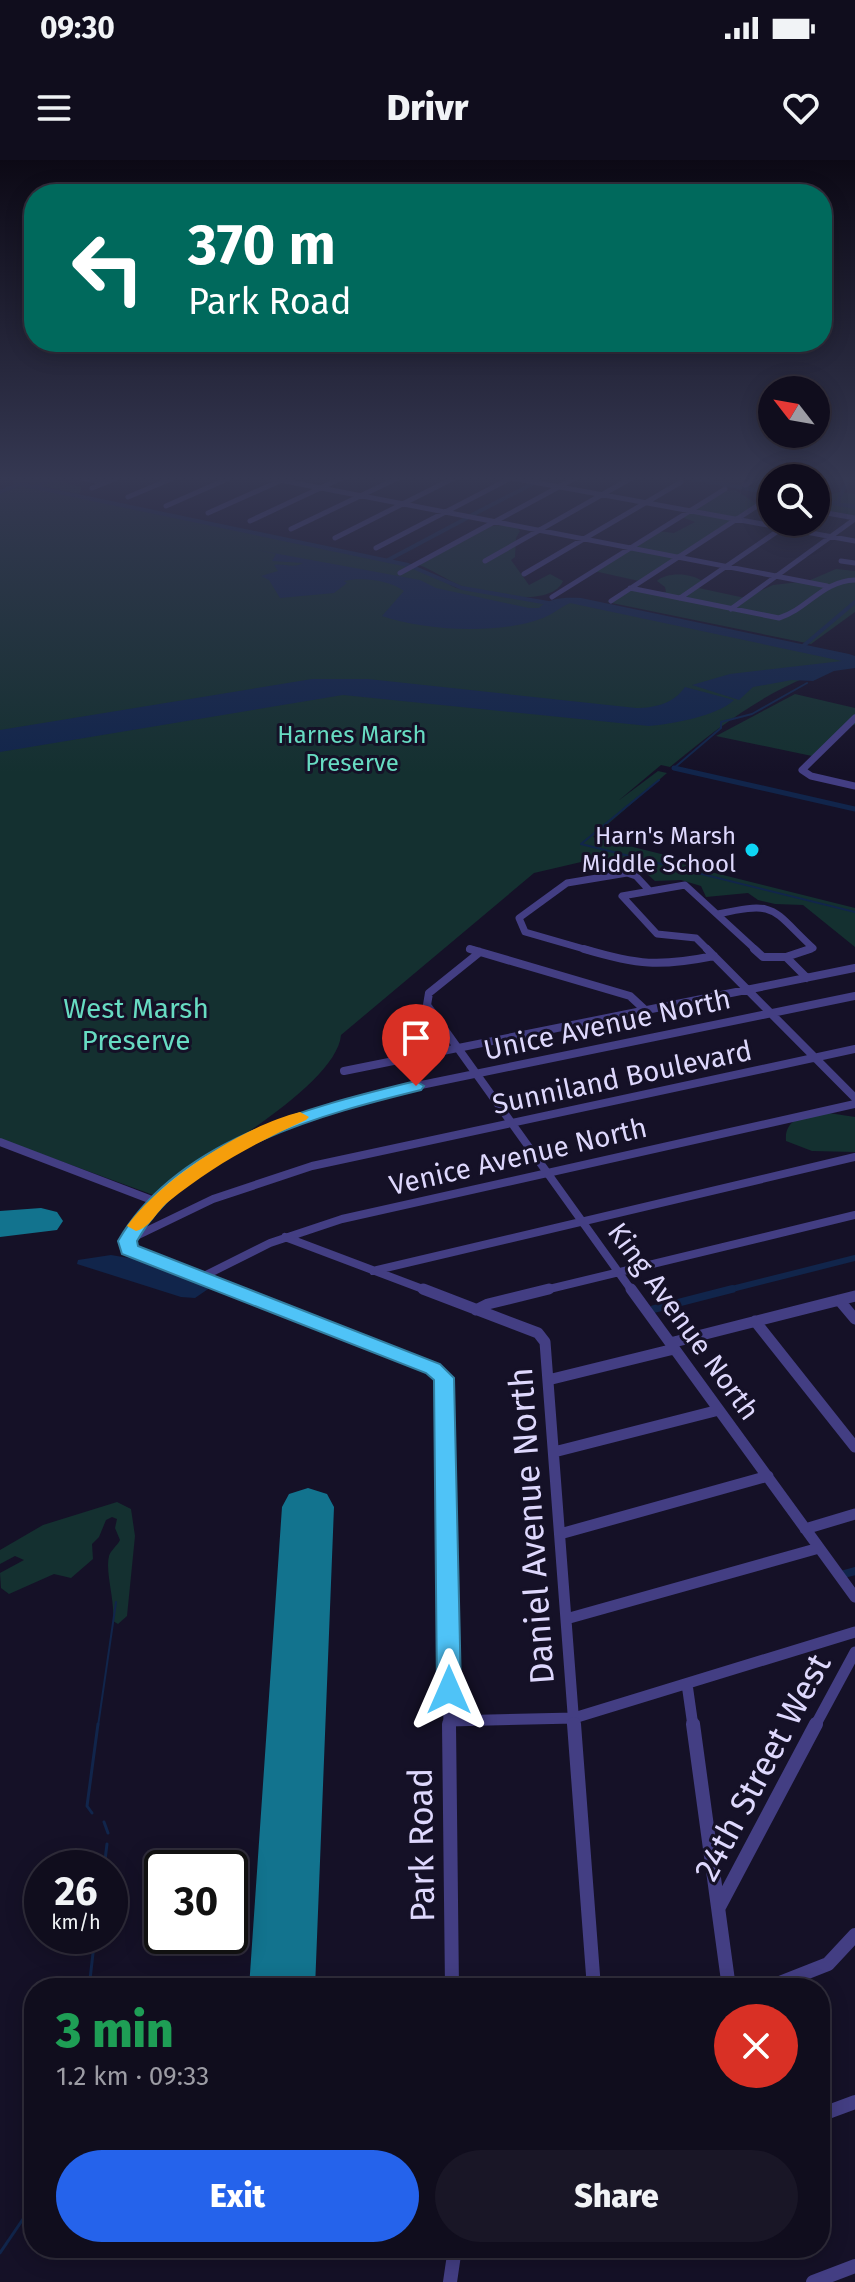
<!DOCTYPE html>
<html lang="en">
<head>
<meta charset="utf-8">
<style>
	body { margin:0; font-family:"Fira Sans",sans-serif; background:#191626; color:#f1f3f6; height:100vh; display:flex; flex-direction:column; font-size:30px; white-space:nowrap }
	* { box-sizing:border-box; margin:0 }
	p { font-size:26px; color:#9c9ca4 }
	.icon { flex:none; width:44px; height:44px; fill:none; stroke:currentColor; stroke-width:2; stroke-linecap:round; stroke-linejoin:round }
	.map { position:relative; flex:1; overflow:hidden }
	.sheet { position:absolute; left:24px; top:1818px; width:806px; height:280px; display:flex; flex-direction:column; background:#100d1d; border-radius:32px; box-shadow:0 4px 20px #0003,0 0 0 2px #302d3b }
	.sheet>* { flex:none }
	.hud { position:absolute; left:24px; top:24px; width:808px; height:168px; border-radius:32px; box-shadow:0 4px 20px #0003,0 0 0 2px #302d3b; background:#00695c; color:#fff; overflow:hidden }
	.needle { width:52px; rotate:301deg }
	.fabs { position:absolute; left:758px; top:216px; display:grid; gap:16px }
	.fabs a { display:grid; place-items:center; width:72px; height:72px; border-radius:50%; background:#100d1d; box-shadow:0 4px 20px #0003,0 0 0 2px #302d3b; font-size:40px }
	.speed { position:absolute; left:24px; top:1690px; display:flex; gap:16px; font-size:40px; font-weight:700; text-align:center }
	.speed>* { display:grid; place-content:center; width:104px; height:104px; border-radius:50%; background:#100d1d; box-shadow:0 4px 20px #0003,0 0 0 2px #302d3b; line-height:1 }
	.speed small { font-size:20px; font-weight:400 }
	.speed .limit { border:4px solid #111; border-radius:12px; background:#fff; color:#111 }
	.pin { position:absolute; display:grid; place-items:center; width:68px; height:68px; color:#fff; margin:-82px -34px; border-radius:50% 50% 50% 0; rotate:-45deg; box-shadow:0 0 8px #0007 }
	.pin .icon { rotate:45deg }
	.me { position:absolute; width:88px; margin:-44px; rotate:0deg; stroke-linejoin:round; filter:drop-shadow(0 0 6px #0008) }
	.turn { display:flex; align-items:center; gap:28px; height:168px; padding:0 32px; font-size:36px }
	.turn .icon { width:104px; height:104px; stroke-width:2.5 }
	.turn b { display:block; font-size:56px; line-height:68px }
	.round { display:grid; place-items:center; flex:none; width:84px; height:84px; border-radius:42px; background:#191626 }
	.head { display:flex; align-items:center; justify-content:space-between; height:136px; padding:0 32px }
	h1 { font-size:48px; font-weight:800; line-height:60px; color:#1e9e55 }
	.button { display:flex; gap:16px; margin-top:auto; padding:16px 32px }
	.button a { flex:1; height:92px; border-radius:48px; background:#2563eb; color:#fff; font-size:32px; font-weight:800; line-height:92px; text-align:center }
	.button a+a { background:#191626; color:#f1f3f6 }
	.status { display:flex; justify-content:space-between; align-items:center; height:56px; padding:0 40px; background:#100d1d; direction:ltr }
	.status svg { height:22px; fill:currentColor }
	header { display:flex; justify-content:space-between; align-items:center; height:104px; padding:0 32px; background:#100d1d; font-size:36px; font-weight:800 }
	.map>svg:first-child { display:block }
	.green { fill:#143030 }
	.water { fill:#11254b }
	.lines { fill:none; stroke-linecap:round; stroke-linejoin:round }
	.stream-far1 { stroke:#11254b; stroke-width:2 }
	.stream { stroke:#11254b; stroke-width:3 }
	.canal-far3 { stroke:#11254b; stroke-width:4 }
	.canal-far2 { stroke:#11254b; stroke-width:5 }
	.canal-far1 { stroke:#11254b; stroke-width:6 }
	.canal { stroke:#11254b; stroke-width:8 }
	.runway { fill:#12738e; fill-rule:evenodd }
	.minor-far4 { stroke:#433e83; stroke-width:5 }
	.minor-far3 { stroke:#433e83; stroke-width:7 }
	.minor-far2 { stroke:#433e83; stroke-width:8 }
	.minor-far1 { stroke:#433e83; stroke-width:11 }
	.minor { stroke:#433e83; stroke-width:14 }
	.route { fill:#4fc3f7; stroke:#337fa1; stroke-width:2 }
	.slow { fill:#f59e0b }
	.poi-dot { fill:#0ed5f4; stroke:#151127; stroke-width:3 }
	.labels { text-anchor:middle; stroke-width:6; stroke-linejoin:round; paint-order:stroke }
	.far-park-label { font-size:24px; fill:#67dbc2; stroke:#151127 }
	.far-poi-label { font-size:24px; fill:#ded8fd; stroke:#151127; text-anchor:end }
	.park-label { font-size:28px; fill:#67dbc2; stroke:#151127 }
	.street-label { font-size:28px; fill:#ded8fd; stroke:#151127 }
	.near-street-label { font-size:34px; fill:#ded8fd; stroke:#151127 }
</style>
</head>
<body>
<div class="status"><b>09:30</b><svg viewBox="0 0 49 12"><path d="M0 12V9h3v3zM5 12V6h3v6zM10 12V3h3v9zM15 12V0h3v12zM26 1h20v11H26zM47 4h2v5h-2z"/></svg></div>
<header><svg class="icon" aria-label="menu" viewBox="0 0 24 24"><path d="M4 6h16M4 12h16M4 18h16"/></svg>Drivr<svg class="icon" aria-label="heart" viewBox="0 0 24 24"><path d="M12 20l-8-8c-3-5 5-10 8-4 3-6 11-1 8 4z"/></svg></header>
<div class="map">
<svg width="855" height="2122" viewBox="0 0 855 2122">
	<rect width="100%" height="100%" fill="#151127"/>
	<path class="green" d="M9,316H61L58,321L81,327V330L79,334L25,322L13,326V318Z
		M22,325L417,407L456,428L558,444L573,441L855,502C784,517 725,561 670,607L661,605L618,641L658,611L667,613L593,677L701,704L707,711L855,748V787L803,745L775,744L758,740L748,733L706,737L701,726L681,720L655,721L646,713L613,707L594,699L534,713L341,875C337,921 226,987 188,1010L181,1021L159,1040L156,1036L0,979V334Z
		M735,330L757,344L639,421L594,411L657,371L674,373L695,362L679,356L724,331Z
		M839,332L855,334V356L816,348L818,338Z
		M502,365L516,367L520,371L516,378L515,397L511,400L529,425L550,414L563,421C551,449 482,434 459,425C445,419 433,410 419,405L490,366Z
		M836,409L855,411V452L811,484L607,442L628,430L666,432L665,427L657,421C667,412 691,413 702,421L694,427L745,438L773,425L808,421Z
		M795,534L855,548V565L846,564L812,596L716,576Z
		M822,952L855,957V992L812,991L786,981C784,958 805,956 822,952Z
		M117,1342L131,1349L135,1376L127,1456L118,1464L113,1461C115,1439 105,1413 109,1396C111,1390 117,1386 120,1380L115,1368L117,1359L112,1357L106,1360L99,1377L92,1384L93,1399L71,1418L54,1414L9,1434L1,1428L0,1413L24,1400L15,1396L0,1404V1390L43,1365Z"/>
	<path class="water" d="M257,390L420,420L436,428L529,448H539C549,438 564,437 581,438L849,494L855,496V508L834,511L813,521L792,520L753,527L739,540L692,525L730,514L842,501L570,443C560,447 554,454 543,458C499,475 426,471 382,456L404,431C389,420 362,417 344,421L347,423L334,433L280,438L269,420L261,416L278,411L274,405C284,403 293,409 303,403L272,401L276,394Z
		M312,519H368L636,548C656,548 674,543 685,527L734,540C717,556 673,564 649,566L343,535L0,592V570Z
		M111,1095L146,1101L211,1127L195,1138L181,1137L77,1104L78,1100Z"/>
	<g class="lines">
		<path class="stream-far1" d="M674,608L721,568V562L752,554L807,523
			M659,620L581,684L855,752
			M98,1566L116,1442"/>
		<path class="stream" d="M92,1653L87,1646L98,1564
			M104,1662L108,1673
			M104,1708L107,1684
			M89,1828L95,1776
			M0,2093L34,2043"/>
		<path class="canal-far3" d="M676,316L772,333
			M536,321L546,316
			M34,327L60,316
			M0,332L20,324L408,405L462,428L554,444
			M816,340L855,347
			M837,344L849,316
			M472,355L532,324
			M388,400L467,358
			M802,487L855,442"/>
		<path class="canal-far2" d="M674,608L855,649"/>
		<path class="canal-far1" d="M724,1131L855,1098"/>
		<path class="canal" d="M654,1149L732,1129
			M844,1414L855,1411"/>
		<path class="runway" d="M41,1048L57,1052L63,1061L57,1070L0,1077V1051Z
			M308,1328L327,1334L334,1347L315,1828H249L282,1347L289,1334Z"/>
		<path class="minor-far4" d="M73,316L105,323
			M259,316L827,426
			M500,316L855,381
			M809,316L813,318
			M701,318L704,316
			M745,325L760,316
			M92,328L122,316
			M128,337L178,316
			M166,346L234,316
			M816,351L855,358
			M208,353L282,320
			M250,361L346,316
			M291,369L402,316
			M335,378L458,316
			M376,388L511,318
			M485,401L635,316
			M841,401L855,403
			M400,413L579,316
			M524,414L681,322
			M630,428L779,458C808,449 822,421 855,420
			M552,437L725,329
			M680,438L791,362
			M611,441L760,344L772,343
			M731,449L855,359"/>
		<path class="minor-far3" d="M855,558L802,610L811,616L855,626
			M718,754C778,741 770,748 813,788L804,791
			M470,789L477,791
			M591,791L525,772L519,758L567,723L627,713L636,716L648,729
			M709,791L696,778L657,774L622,736L685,725L757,791"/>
		<path class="minor-far2" d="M470,789L630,836L644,849
			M584,789C638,805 659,807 714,796
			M707,789L855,938
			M754,789L763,797H786L807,818
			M480,792L429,833L427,845L632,1131
			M786,797L810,789
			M344,911L855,808
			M0,982L157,1042
			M285,1077L428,1131
			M130,1079L213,1039L312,1006L855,889
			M127,1081L129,1090L235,1131
			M127,1081C192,988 281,959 387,932L855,836
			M373,1111L855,997
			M200,1118L270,1083L342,1059L855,944
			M541,1131L855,1055"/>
		<path class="minor-far1" d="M230,1129L433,1208L444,1218L449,1566
			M423,1129L538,1173L545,1182L574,1566
			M631,1129L855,1437
			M839,1140L855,1159
			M476,1150L488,1144L549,1129
			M755,1161L855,1287
			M670,1183L855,1136
			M548,1220L674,1189
			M554,1292L719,1250
			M805,1369L855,1354
			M560,1374L768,1316
			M566,1459L819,1388
			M687,1524L693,1566
			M449,1561L574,1558L855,1472
			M815,1566L855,1492"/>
		<path class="minor" d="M449,1564L452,1828
			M574,1564L594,1828
			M693,1564L729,1828
			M719,1747L816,1564
			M767,1828L828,1804L855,1775
			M820,1955L855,1942
			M450,2122L455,2088
			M813,2122L855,2106"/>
	</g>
	<linearGradient id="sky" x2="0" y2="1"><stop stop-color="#0c0915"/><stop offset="0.52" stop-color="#353852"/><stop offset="1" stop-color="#353852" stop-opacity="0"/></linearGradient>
	<rect width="855" height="613" fill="url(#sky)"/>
	<path class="route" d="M416,921L424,926L421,930C327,953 188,989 137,1081L138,1086L440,1204L454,1218L461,1530L457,1537L449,1539L440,1537L437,1530L434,1220L426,1213L122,1094L118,1081C177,979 310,947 416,921Z"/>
	<path class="slow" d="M300,952L309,957L306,960C253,984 213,1006 168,1042C157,1051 150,1068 136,1071L127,1066C161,1019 244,966 300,952Z"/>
	<circle class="poi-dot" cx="752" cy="690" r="8"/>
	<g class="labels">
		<g class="far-park-label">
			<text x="352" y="583">Harnes Marsh<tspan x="352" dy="28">Preserve</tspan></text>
		</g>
		<g class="far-poi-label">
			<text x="736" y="684">Harn's Marsh<tspan x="736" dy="28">Middle School</tspan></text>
		</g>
		<g class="park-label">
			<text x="136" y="858">West Marsh<tspan x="136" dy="32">Preserve</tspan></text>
		</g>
		<g class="street-label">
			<text transform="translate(607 864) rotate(-12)" y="10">Unice Avenue North</text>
			<text transform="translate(622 917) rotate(-12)" y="10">Sunniland Boulevard</text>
			<text transform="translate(518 996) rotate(-13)" y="10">Venice Avenue North</text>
			<text transform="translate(684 1161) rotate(54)" y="10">King Avenue North</text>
		</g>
		<g class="near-street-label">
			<text transform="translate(531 1366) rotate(-94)" y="12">Daniel Avenue North</text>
			<text transform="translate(762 1607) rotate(-62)" y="12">24th Street West</text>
			<text transform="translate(421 1685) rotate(-91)" y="12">Park Road</text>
		</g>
	</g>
</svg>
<div class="fabs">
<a><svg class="needle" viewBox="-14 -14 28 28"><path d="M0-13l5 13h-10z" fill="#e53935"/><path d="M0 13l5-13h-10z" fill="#9c9ca4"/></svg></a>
<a><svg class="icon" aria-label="search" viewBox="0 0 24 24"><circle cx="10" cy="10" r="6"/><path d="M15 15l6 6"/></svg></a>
</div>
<div class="speed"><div>26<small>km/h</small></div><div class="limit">30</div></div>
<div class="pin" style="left:416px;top:926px;background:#d93025"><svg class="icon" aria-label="arrive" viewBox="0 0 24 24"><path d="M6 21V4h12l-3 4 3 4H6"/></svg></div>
<svg class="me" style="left:449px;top:1530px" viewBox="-20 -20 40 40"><path d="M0-17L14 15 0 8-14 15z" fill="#4fc3f7" stroke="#fff" stroke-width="4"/></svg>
<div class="hud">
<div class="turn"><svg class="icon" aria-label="left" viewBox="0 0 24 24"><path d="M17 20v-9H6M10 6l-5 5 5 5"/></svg><div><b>370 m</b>Park Road</div></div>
</div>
<section class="sheet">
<div class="head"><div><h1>3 min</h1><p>1.2 km · 09:33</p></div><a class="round" style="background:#d93025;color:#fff"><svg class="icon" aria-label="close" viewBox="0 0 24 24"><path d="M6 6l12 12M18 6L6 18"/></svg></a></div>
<div class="button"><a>Exit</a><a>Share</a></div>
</section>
</div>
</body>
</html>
